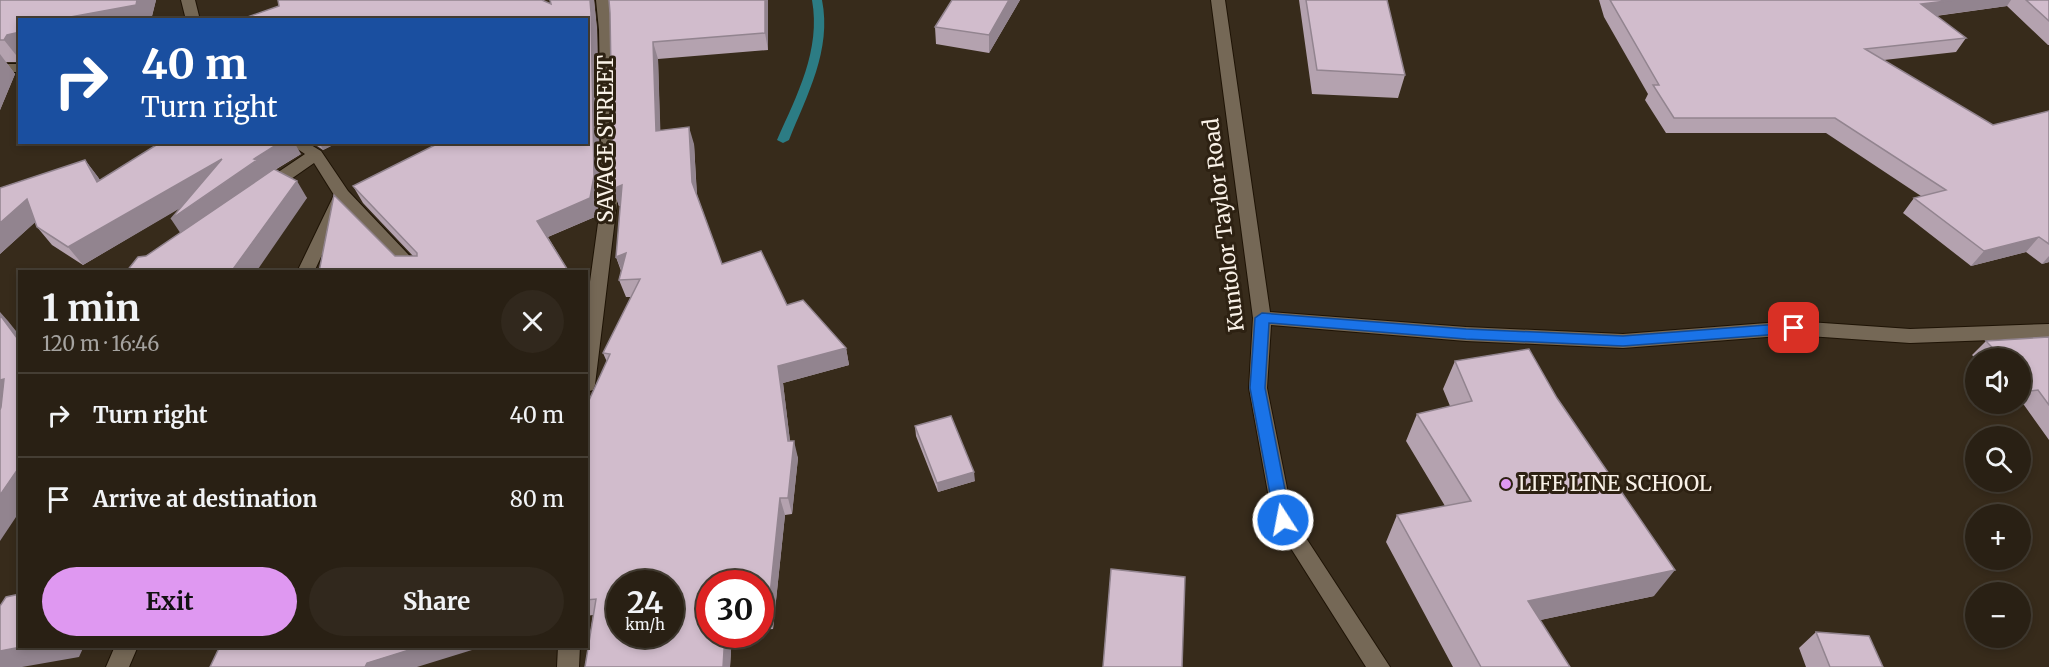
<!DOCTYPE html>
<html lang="en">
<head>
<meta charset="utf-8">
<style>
	body { margin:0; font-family:Merriweather,serif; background:#31281d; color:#f1f3f6; height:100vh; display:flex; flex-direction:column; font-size:22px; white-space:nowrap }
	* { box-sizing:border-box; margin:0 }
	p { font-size:20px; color:#a5a3a0 }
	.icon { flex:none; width:33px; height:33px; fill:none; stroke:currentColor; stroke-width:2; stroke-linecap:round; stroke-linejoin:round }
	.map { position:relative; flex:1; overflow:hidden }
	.side { position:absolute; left:18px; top:270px; width:570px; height:378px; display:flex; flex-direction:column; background:#292014; border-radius:0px; box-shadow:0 3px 9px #0003,0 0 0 2px #453e34 }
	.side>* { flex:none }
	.guide { position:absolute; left:18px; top:18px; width:570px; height:126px; border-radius:0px; box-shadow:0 3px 9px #0003,0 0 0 2px #453e34; background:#1a4fa0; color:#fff; overflow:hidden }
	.controls { position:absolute; left:1965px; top:348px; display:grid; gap:12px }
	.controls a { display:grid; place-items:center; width:66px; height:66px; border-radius:50%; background:#292014; box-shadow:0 3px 9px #0003,0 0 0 2px #453e34; font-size:30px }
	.speed { position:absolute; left:606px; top:570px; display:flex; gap:12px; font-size:30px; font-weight:700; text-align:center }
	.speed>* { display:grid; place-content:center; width:78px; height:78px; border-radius:50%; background:#292014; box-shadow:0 3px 9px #0003,0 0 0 2px #453e34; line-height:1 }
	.speed small { font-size:15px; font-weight:400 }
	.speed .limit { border:9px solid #d22; background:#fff; color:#111 }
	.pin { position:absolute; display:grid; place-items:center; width:51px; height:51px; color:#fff; margin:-26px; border-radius:12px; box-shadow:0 3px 9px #0006 }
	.me { position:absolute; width:66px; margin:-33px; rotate:349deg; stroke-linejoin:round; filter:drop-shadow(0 0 4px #0008) }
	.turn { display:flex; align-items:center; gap:21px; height:126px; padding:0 24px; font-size:27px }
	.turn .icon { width:78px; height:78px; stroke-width:2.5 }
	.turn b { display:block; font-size:42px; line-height:51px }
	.round { display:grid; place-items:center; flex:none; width:63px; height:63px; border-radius:32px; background:#31281d }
	.headline { display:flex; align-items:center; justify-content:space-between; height:102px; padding:0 24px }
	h1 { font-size:36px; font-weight:700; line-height:45px }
	.cta { display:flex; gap:12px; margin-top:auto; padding:12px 24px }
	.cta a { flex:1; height:69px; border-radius:36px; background:#df98f1; color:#111; font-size:24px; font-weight:700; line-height:69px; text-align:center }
	.cta a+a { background:#31281d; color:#f1f3f6 }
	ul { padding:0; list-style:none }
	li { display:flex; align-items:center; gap:18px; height:84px; padding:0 24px; border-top:2px solid #453e34 }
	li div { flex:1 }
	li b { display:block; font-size:22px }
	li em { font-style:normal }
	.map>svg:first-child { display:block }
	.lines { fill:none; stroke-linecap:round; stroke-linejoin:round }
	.stream { fill:#2c7c84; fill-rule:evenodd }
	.minor-casing { stroke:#1e1305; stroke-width:2 }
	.minor { fill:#756856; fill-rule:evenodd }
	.wall { fill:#b4a2af }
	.shaded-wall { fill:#92848f }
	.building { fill:#d1bccc; stroke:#92848f; stroke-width:1.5; fill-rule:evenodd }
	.route { fill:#1a73e8; stroke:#114b97; stroke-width:1.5 }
	.poi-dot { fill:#df98f1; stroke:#2d2112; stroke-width:2 }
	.labels { text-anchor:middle; stroke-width:6; stroke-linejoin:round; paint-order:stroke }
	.street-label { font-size:21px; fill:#f9f1e7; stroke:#2d2112 }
	.poi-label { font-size:21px; fill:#f9f1e7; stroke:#2d2112; text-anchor:start }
</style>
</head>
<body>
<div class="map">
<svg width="2049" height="667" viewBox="0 0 2049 667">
	<rect width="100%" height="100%" fill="#372b1b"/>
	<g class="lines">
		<path class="stream" d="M812,0H822C832,50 807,95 789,140L783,143L777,140C797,95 821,50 812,0Z"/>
		<defs>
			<path id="minor" d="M181,0H195L200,20H186Z
				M596,0H610L613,30L618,194L595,385L593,390L586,392V311L602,194L599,30Z
				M1211,0H1225L1270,312L1466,327L1623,334L1794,321L1910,329L2049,324V338L1910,343L1794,335L1623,348L1466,341L1271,325L1267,388L1293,518L1390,667H1366L1273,520L1249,388L1253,318Z
				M0,64H20V72H0Z
				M287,142H306L321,151L348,191L425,272H406L344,207L314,272H297L334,195L314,163L271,193H259L257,189L259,185L305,154Z
				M115,646H138L129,667H106Z
				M558,646H580L579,667H557Z"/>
		</defs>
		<use href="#minor" class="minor-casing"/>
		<use href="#minor" class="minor"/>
	</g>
	<path class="wall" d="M0,0H156L151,20H20V62H6L15,74L0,110Z
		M550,0H594L597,30L600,194L597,216L548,237L569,272L395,256H413L363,203L353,186L586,142Z
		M609,0H768V50L658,59L660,131L694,144L697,195L722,264L787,305L846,348L849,365L783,383L790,441L798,458L792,514L785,515L773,629L760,630V584H710V634H732L730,667H585L593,615L586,616V407L607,362L603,353L631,297H626L619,280L621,271L616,257L621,206H619L613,189L610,13Z
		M952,0H1020L989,53L936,44L935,27Z
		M1299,0H1387L1405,75L1398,98L1312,94Z
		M1599,0H2049V45H2048L2007,6L1936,16L1966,38L1956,52L1884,60L1993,125L2049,111V262L2042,264L2026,252L1971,266L1903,213L1914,198L1921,196L1826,133H1666L1645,100L1648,94L1604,17Z
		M311,142H339L323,150Z
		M301,154L275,170L307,198L146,256L180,233L181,207L83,265L52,245L37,227L35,222L0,254V188L85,160L100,180Z
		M2049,337V440L2024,405H2016L2015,404H2020V358L1976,359L1972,355L1986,341Z
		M1455,361L1654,596L1540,620L1570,667H1453L1386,542L1397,515L1445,506L1406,441L1417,414L1450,406L1443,389Z
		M915,426L975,481L938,492L916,436Z
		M1816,632L1883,667H1806L1799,648Z"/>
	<path class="shaded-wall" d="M137,0H156L151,20H54Z
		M590,0H594L597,30L600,194L597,216L545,238L537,221Z
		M765,0H768V50L765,33Z
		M1009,0H1020L989,53V35Z
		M1954,0H2011L2007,6L1912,19L1921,4Z
		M20,32V60L4,40L7,35Z
		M653,42L658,59L661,148L656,131Z
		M0,54L15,74L0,110Z
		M689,127L694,144L697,200L692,182Z
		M281,142H294L301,154L266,175L183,237L171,219L230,179L83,265L68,247L222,159H254Z
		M319,142H339L323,150Z
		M85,160L98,177L110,199L97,182Z
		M297,181L307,198L256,272H231Z
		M622,185L628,202L619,206L613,189Z
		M27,199L41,217L0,254V223Z
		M2039,237L2026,252L1971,266L1984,251Z
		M626,253L623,274L616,257Z
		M2049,256V262L2042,264Z
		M0,312L8,321L20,336V342L0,315Z
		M846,348L849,365L783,383L792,458L788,441L778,366Z
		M4,379L0,419V380Z
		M794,441L798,458L792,514L788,498Z
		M20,466V511L0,541V495Z
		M974,472L975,481L938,492L937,483Z
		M780,498L785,515L773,629L768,614Z
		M1675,570L1654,596L1512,626L1528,601Z
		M725,634H732L730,667H723Z
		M26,646H84L79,657L22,667H0V651Z
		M422,646H485L417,667H365L367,663Z"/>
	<path class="building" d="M0,0H137L136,5L54,20H20V32L7,35L4,40H0Z
		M278,0H542L551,4L550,0H590L591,13L594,176L590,198L537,221L569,272H319L334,195L395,256H417V253L353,186L441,142H586V20H239L279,6Z
		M609,0H765V33L653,42L656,131L689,127L692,182L722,264L761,251L787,305L803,300L846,348L778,366L788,441H794L788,498H780L768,614H760V584H710V634H725L723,667H585L596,599L586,600V407L610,354L603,353L640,279L619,280L626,253L616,257L622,185L613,189L610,13ZM620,584H670V634H620Z
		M952,0H1009L989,35L935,27Z
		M1306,0H1387L1405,75L1317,70Z
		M1610,0H1954L1921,4L1966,38L1865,49L1993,125L2049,111V244L2039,237L1984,251L1914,198L1946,190L1835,118H1674L1653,85H1659Z
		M2026,0H2049V21Z
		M161,142H281L254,159L257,160L171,219L222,159L68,247L37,227L27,199L0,223V188L85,160L97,182Z
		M274,169L297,181L231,272H126L138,257L146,256Z
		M0,315L20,342V466L0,495V410L1,407L4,379L0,380Z
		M2049,337V405L2038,390L2030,391L2020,379V358H2002L1986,341Z
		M1529,349L1557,398L1675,570L1528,601L1570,667H1481L1397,515L1471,501L1417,414L1472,401L1455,361Z
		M951,416L974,472L937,483L915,426Z
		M1111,569L1185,577L1182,667H1103Z
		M20,594V646H26L0,651V606L6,597Z
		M1816,632L1869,636L1883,667H1830Z
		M220,646H422L367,663L365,667H210Z"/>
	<path class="route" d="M1262,313L1466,329L1623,336L1794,323L1801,328L1794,333L1623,346L1466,339L1269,323L1265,388L1291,520L1288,525L1283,527L1277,525L1275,520L1250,388L1255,318Z"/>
	<circle class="poi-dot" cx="1506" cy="484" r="6"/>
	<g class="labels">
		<g class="street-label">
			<text transform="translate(606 139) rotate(-90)" y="7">SAVAGE STREET</text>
			<text transform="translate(1224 225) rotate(-97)" y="7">Kuntolor Taylor Road</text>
		</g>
		<g class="poi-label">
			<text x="1518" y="491">LIFE LINE SCHOOL</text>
		</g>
	</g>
</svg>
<div class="controls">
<a><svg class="icon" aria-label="sound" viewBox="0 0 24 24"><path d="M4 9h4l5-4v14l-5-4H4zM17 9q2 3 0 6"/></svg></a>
<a><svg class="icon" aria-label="search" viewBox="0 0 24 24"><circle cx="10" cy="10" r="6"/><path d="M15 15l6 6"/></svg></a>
<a>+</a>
<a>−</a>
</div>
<div class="speed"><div>24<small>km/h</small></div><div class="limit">30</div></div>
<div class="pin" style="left:1794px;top:328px;background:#d93025"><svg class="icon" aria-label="arrive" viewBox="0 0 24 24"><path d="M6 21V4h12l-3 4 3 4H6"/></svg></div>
<svg class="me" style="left:1283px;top:520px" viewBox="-20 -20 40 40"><circle r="17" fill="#1a73e8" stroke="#fff" stroke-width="3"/><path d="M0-11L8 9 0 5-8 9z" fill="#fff"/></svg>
<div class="guide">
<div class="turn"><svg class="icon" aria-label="right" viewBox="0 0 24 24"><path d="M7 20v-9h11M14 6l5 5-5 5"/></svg><div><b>40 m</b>Turn right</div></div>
</div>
<section class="side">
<div class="headline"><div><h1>1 min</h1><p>120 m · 16:46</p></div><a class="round"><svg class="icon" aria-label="close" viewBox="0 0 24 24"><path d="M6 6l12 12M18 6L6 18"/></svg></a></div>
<ul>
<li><svg class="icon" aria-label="right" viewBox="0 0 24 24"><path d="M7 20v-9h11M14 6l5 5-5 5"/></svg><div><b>Turn right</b></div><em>40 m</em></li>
<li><svg class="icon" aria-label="arrive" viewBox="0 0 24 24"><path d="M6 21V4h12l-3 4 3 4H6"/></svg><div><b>Arrive at destination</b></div><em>80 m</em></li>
</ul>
<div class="cta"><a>Exit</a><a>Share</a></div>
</section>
</div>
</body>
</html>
